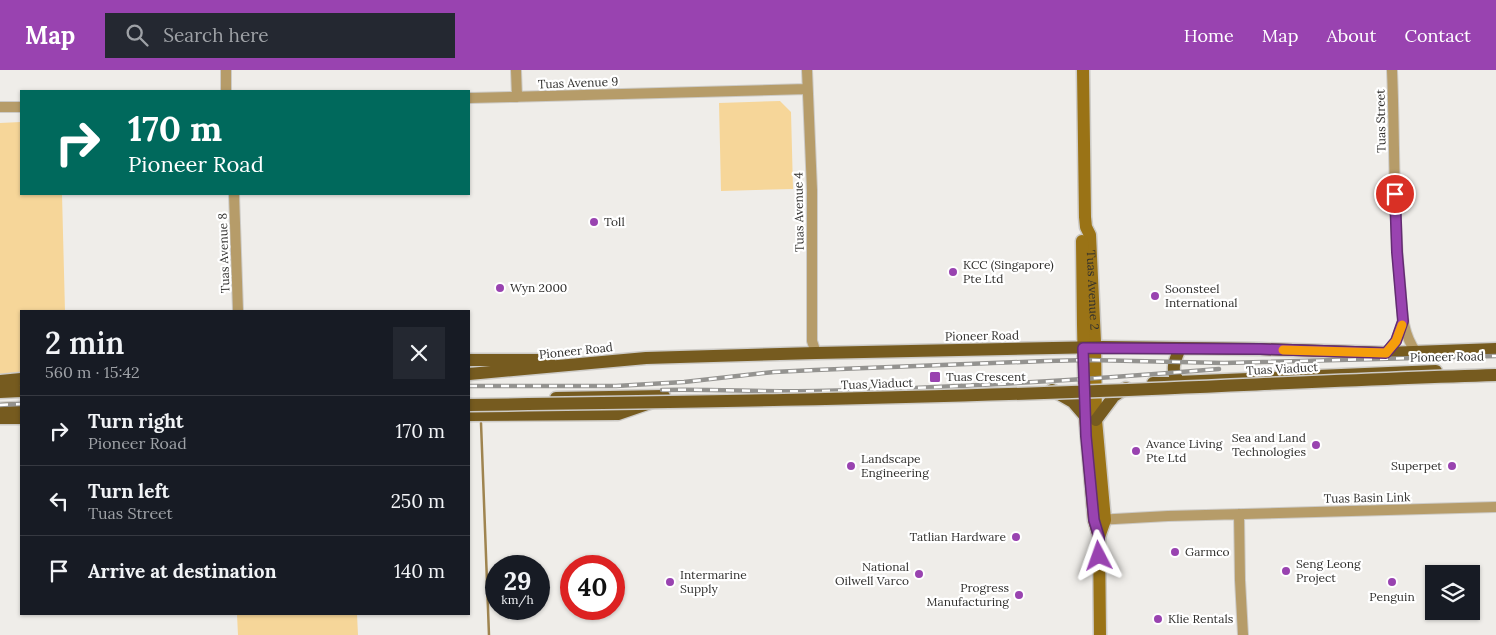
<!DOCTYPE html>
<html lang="en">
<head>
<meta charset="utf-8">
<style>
	body { margin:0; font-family:Lora,serif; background:#242831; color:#f1f3f6; height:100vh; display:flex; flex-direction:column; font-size:19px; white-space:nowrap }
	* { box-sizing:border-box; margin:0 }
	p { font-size:16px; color:#9ea1a6 }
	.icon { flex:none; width:28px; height:28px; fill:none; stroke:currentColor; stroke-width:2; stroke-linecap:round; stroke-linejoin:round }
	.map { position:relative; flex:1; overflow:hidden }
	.details { position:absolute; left:20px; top:240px; width:450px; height:305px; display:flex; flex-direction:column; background:#171b24; border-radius:0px; box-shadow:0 1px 4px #0004 }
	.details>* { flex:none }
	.hud { position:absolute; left:20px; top:20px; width:450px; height:105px; border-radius:0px; box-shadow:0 1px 4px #0004; background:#00695c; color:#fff; overflow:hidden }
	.buttons { position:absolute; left:1425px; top:495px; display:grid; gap:10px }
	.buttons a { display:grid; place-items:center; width:55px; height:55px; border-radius:0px; background:#171b24; box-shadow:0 1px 4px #0004; font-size:25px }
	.speed { position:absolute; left:485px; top:485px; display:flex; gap:10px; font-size:25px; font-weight:700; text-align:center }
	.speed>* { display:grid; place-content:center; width:65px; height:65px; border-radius:50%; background:#171b24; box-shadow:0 1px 4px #0004; line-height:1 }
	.speed small { font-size:12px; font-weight:400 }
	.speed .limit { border:8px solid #d22; background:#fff; color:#111 }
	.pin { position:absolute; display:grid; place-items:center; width:42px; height:42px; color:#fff; margin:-21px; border:2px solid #fff; border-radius:50%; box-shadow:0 1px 5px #0007 }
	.me { position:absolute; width:55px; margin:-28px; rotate:356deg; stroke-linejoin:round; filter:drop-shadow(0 0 4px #0008) }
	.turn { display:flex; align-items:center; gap:18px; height:105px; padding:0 25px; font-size:22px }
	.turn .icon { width:65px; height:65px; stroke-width:2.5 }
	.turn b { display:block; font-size:35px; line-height:42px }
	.round { display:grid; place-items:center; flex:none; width:52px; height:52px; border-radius:0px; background:#242831 }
	.headline { display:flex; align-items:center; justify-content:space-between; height:85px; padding:0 25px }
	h1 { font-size:30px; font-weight:600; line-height:38px }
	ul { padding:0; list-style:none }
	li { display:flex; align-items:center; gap:15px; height:70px; padding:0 25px; border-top:1px solid #363941 }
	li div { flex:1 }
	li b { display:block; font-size:19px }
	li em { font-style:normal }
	header { display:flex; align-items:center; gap:30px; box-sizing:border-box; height:70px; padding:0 25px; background:#9943b0; color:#fff }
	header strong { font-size:24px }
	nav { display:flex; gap:28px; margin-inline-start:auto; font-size:18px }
	.search { width:350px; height:45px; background:#242831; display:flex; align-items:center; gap:12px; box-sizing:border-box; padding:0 18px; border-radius:0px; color:#9ea1a6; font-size:19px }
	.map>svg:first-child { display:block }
	.green { fill:#f6d699 }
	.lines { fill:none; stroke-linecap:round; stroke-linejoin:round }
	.stream { stroke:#9f844f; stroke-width:2.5 }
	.street-casing { stroke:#cdcbc7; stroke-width:12 }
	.secondary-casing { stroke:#cdcbc7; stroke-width:15 }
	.primary-casing { stroke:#cdcbc7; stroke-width:15 }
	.street { stroke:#b69c69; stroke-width:10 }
	.secondary { stroke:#9a7316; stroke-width:12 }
	.primary { stroke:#765b1f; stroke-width:12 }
	.rail-casing { stroke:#949390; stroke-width:4.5 }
	.rail { stroke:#fff; stroke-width:2.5; stroke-dasharray:8; stroke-linecap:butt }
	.primary-bridge-casing { stroke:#cdcbc7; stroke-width:15; stroke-linecap:butt }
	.primary-bridge { stroke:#765b1f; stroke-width:12 }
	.route-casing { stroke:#632c72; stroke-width:12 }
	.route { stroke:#9943b0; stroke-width:9 }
	.slow { stroke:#f59e0b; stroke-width:9 }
	.poi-dot { fill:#9943b0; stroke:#fff; stroke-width:2 }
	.labels { text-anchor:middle; stroke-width:4.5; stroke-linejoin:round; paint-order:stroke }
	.street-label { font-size:12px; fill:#302f2d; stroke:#fff }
	.poi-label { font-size:12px; fill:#302f2d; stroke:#fff; text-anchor:start }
</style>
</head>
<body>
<header>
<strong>Map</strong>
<div class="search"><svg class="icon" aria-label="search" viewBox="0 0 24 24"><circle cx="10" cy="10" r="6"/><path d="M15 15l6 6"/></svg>Search here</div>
<nav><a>Home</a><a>Map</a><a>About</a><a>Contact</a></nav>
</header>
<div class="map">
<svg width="1496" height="565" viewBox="0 0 1496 565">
	<rect width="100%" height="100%" fill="#efede9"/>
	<path class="green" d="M780,31L791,42L793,119L721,121L719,33Z
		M21,52V124H62L65,241H21V304L0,305V53Z
		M237,544H357L358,565H238Z"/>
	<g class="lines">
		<path class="stream" d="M481,353L489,565"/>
		<defs>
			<path id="street" d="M516,0L517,27
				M807,0L812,120V271L816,283
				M1392,0C1395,71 1393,142 1400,213C1402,237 1401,262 1416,282
				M226,21V0
				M469,28L807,19
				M0,37H21
				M234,124L238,241
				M1386,283L1396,271L1403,252
				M1239,444L1240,510L1243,565
				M1097,450L1168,446L1496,437"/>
			<g id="secondary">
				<path id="s1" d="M1083,0L1085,147L1086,157L1090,165L1095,272L1096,350L1105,450L1099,467"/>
				<path d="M1082,171L1083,255L1085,346L1094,450L1099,467L1100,565"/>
			</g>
			<path id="primary" d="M469,290H549
				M469,304L646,288L816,283L1103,277L1260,279L1386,283L1496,279
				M0,311L21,309
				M1178,311C1170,300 1175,290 1180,278
				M1153,313L1436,301
				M1052,320L1073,332L1085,346
				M0,322L21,321
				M556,328L664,326
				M0,339L21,338
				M469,345L618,344L650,333
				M0,348H21
				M1096,350L1114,326L1126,318"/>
		</defs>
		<use href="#street" class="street-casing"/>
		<use href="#secondary" class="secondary-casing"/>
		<use href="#primary" class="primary-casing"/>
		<use href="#street" class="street"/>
		<use href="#secondary" class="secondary"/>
		<use href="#primary" class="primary"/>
		<defs>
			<path id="rail" d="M469,316H616L684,312L774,302L815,300L1046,291L1089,290L1224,293L1496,286
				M662,320C714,319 765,322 817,321C951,318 1085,310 1219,299
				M0,335L21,334"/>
		</defs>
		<use href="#rail" class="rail-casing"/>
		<use href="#rail" class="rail"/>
		<defs>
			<path id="primary-bridge" d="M469,335C679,332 889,329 1099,321C1231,316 1363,309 1496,305"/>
		</defs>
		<use href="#primary-bridge" class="primary-bridge-casing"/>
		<use href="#primary-bridge" class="primary-bridge"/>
	</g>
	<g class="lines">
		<defs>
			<path id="route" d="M1099,486V467L1094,450L1086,366L1083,278L1260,279L1386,283L1396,271L1403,251L1397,182L1395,124"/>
		</defs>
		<use href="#route" class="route-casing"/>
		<use href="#route" class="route"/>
		<path class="slow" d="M1283,280L1386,283L1396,271L1402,255"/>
	</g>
	<g class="poi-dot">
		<circle cx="594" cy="152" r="5"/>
		<circle cx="953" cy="202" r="5"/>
		<circle cx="500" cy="218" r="5"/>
		<circle cx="1155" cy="226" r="5"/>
		<rect x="929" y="301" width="12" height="12" rx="2.5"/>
		<circle cx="1316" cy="375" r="5"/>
		<circle cx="1136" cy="381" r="5"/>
		<circle cx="851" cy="396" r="5"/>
		<circle cx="1452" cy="396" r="5"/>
		<circle cx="1016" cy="467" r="5"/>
		<circle cx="1175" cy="482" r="5"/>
		<circle cx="1286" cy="501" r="5"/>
		<circle cx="919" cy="504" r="5"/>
		<circle cx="670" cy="512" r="5"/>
		<circle cx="1392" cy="512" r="5"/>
		<circle cx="1019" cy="525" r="5"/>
		<circle cx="1158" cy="549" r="5"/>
	</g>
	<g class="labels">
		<g class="street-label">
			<text transform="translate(578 13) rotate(-2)" y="4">Tuas Avenue 9</text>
			<text transform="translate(1381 51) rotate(-91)" y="4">Tuas Street</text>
			<text transform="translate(799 142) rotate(-91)" y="4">Tuas Avenue 4</text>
			<text transform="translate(224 183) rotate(-92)" y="4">Tuas Avenue 8</text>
			<text dy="4" stroke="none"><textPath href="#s1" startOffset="221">Tuas Avenue 2</textPath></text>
			<text transform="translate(982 266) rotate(-1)" y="4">Pioneer Road</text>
			<text transform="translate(576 281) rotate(-6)" y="4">Pioneer Road</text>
			<text transform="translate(1447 287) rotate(-1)" y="4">Pioneer Road</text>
			<text transform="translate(1282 299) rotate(-3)" y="4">Tuas Viaduct</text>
			<text transform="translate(877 314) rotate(-2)" y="4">Tuas Viaduct</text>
			<text transform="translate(1367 428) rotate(-1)" y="4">Tuas Basin Link</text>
		</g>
		<g class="poi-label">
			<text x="604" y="156">Toll</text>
			<text x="963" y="199">KCC (Singapore)<tspan x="963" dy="14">Pte Ltd</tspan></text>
			<text x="510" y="222">Wyn 2000</text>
			<text x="1165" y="223">Soonsteel<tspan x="1165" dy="14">International</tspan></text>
			<text x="946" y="311">Tuas Crescent</text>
			<text x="1306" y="372" text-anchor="end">Sea and Land<tspan x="1306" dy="14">Technologies</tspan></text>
			<text x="1146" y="378">Avance Living<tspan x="1146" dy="14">Pte Ltd</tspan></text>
			<text x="861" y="393">Landscape<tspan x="861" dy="14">Engineering</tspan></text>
			<text x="1442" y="400" text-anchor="end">Superpet</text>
			<text x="1006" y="471" text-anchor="end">Tatlian Hardware</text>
			<text x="1185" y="486">Garmco</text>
			<text x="1296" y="498">Seng Leong<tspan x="1296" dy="14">Project</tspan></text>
			<text x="909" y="501" text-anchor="end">National<tspan x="909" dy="14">Oilwell Varco</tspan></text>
			<text x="680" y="509">Intermarine<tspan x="680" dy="14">Supply</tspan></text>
			<text x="1009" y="522" text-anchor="end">Progress<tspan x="1009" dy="14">Manufacturing</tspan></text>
			<text x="1392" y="531" text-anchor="middle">Penguin</text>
			<text x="1168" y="553">Klie Rentals</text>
		</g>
	</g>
</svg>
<div class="buttons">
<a><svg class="icon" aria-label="layers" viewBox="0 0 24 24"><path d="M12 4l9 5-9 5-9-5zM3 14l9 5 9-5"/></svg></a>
</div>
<div class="speed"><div>29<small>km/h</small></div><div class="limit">40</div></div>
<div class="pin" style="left:1395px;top:124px;background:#d93025"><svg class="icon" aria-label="arrive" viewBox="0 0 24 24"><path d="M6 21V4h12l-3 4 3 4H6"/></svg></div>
<svg class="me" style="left:1099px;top:486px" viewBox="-20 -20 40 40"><path d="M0-17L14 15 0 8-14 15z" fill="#9943b0" stroke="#fff" stroke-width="4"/></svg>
<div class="hud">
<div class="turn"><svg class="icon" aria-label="right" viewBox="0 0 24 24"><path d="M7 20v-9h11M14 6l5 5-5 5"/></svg><div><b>170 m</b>Pioneer Road</div></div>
</div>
<section class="details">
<div class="headline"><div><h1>2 min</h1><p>560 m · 15:42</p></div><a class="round"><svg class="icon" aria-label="close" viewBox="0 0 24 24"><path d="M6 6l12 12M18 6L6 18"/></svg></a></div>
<ul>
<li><svg class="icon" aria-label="right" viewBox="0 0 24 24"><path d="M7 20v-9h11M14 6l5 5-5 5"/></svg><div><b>Turn right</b><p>Pioneer Road</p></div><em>170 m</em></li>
<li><svg class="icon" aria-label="left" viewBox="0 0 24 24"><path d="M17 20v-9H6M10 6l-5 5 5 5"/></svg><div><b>Turn left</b><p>Tuas Street</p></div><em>250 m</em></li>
<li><svg class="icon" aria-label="arrive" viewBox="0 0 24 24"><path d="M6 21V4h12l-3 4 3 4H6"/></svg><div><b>Arrive at destination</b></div><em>140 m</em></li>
</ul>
</section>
</div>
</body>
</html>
